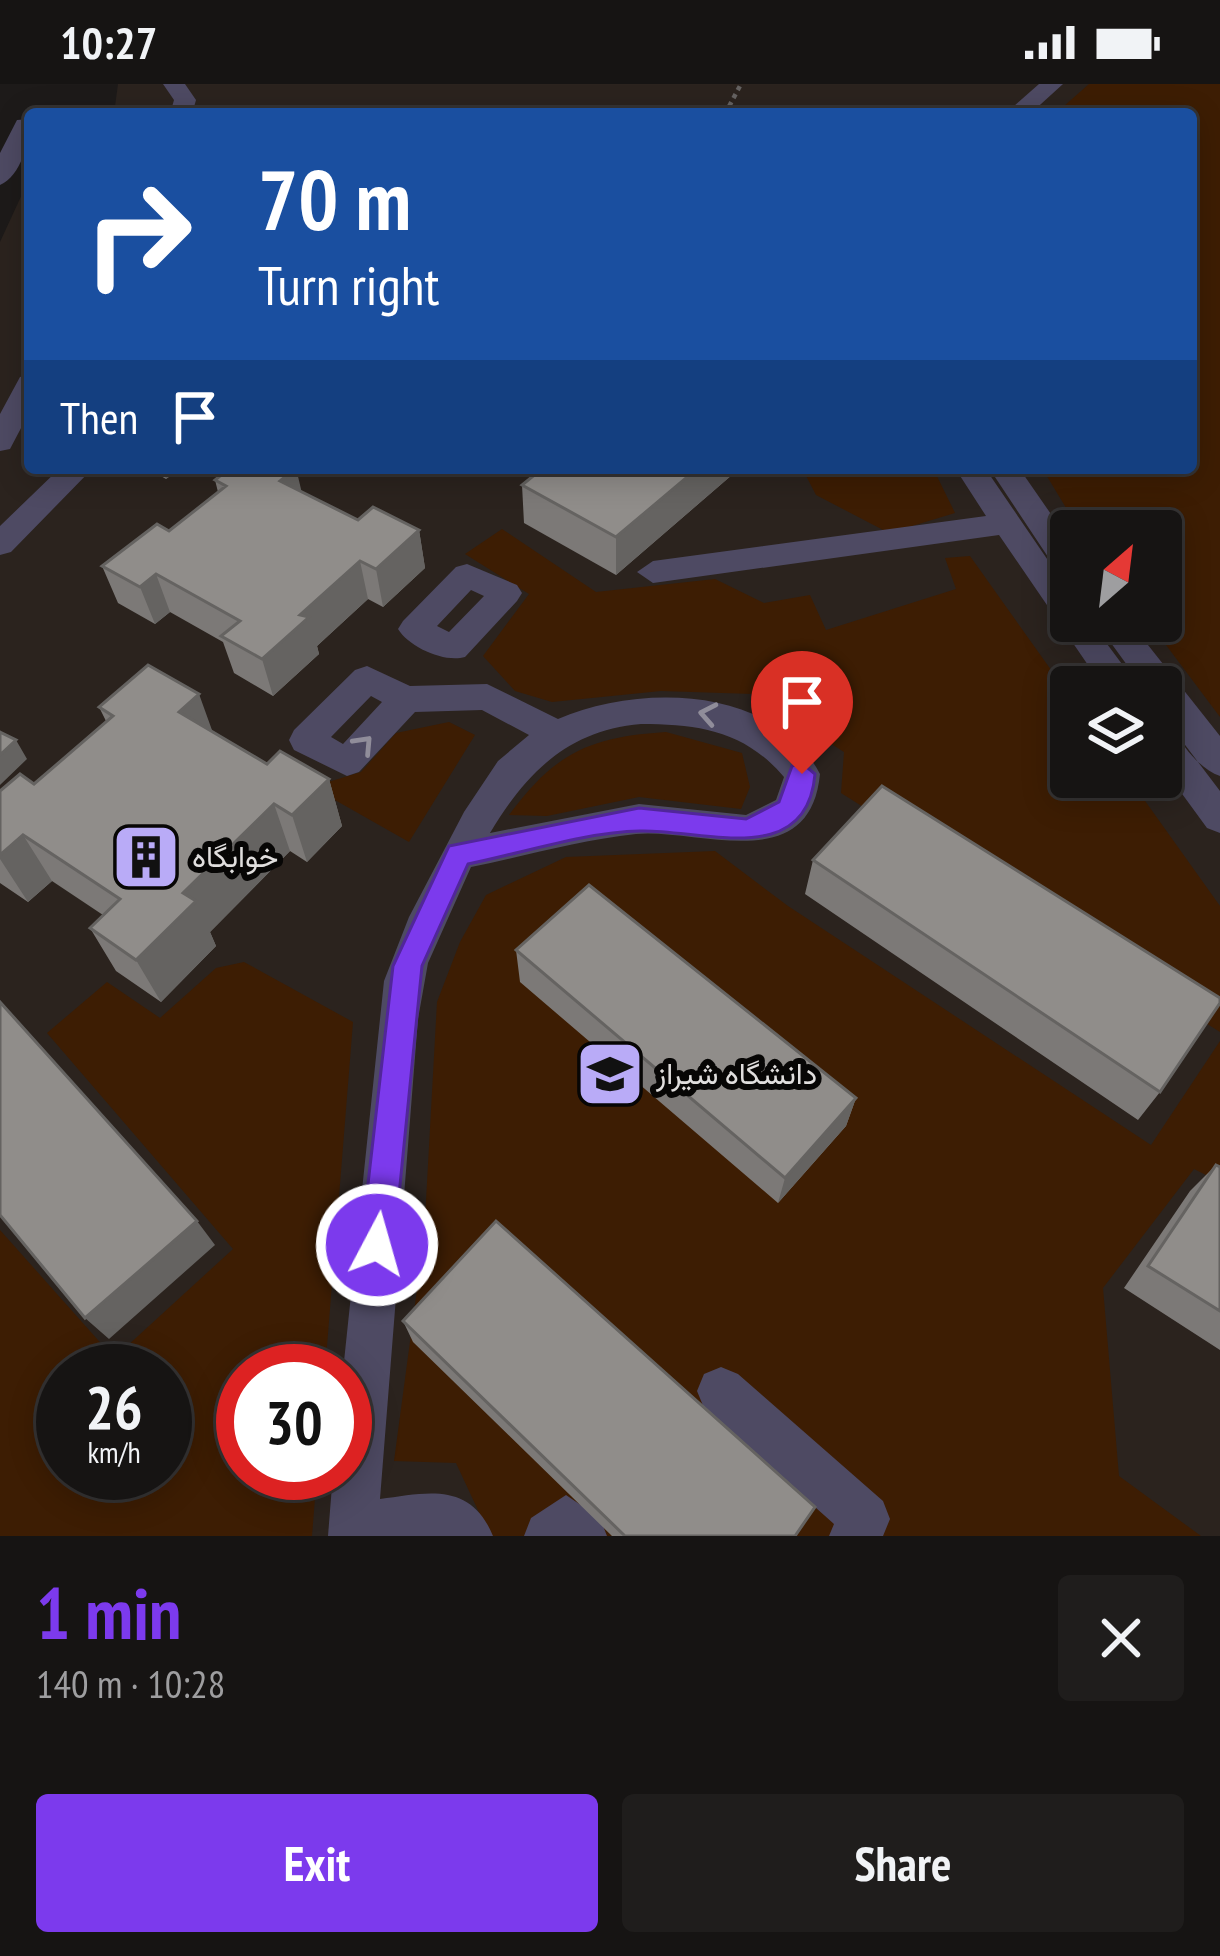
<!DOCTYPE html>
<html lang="en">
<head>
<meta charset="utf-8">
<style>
	body { margin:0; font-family:"PT Sans Narrow",Vazirmatn,sans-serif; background:#1f1d1c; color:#f1f3f6; height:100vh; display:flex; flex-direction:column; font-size:45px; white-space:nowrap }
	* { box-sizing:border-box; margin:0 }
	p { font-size:39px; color:#9e9ea0 }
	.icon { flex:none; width:66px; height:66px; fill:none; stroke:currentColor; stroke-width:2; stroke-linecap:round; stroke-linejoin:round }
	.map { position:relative; height:1452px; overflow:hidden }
	.drawer { display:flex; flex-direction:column; background:#161413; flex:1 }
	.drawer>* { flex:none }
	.guide { position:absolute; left:24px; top:24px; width:1173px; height:366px; border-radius:12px; box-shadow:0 6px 30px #0003,0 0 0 3px #353333; background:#1a4fa0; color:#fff; overflow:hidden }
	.needle { width:78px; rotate:28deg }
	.buttons { position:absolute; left:1050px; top:426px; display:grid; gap:24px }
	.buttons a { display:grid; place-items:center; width:132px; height:132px; border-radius:12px; background:#161413; box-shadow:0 6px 30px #0003,0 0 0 3px #353333; font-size:60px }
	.speed { position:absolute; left:36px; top:1260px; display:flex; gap:24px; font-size:60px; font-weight:700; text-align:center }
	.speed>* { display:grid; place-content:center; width:156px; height:156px; border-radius:50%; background:#161413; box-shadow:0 6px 30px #0003,0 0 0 3px #353333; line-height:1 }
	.speed small { font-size:30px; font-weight:400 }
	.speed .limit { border:18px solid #d22; background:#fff; color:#111 }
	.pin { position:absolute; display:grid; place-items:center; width:102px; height:102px; color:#fff; margin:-123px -51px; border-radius:50% 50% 50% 0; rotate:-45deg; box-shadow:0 0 12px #0007 }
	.pin .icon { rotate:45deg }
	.me { position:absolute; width:132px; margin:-66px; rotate:6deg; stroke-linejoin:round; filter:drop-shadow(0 0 9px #0008) }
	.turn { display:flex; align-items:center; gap:42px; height:252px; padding:0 36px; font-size:54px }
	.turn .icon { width:156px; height:156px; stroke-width:2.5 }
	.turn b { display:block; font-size:84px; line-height:102px }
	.then { display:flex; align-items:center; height:114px; padding:0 36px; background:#0003; gap:24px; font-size:45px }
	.round { display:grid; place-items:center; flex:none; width:126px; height:126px; border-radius:12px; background:#1f1d1c }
	.summary { display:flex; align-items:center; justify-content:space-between; height:204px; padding:0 36px }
	h1 { font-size:72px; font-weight:800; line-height:90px; color:#7c3aed }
	.primary-button { display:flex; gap:24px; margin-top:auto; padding:24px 36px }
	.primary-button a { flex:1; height:138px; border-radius:12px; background:#7c3aed; color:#fff; font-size:48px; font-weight:800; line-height:138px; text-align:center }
	.primary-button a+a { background:#1f1d1c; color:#f1f3f6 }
	.status { display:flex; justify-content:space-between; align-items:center; height:84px; padding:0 60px; background:#161413; direction:ltr }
	.status svg { height:33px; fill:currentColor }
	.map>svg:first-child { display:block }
	.built { fill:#2b231e; fill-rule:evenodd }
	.green { fill:#3d1d03; fill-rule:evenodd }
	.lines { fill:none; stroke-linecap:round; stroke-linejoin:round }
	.path { stroke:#656261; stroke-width:4.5; stroke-dasharray:4.5 4.5; stroke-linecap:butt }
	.minor { fill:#4e4a63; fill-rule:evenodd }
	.wall { fill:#7c7977 }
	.shaded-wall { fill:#656361 }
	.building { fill:#908d8a; stroke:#656361; stroke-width:3 }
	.oneway { stroke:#908d9a }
	.route { fill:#7c3aed; stroke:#51269a; stroke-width:3 }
	.labels { text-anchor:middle; stroke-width:12; stroke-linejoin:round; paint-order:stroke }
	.poi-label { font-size:30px; fill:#e0dedd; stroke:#070605; text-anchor:start }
</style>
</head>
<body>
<div class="status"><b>10:27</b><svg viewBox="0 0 49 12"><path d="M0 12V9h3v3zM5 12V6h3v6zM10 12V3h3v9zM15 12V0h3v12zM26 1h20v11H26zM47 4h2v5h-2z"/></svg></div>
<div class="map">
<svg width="1220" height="1452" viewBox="0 0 1220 1452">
	<rect width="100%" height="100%" fill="#1d1a19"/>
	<path class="built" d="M118,0H1220V1452H0V158L30,93V384H1191V30H114ZM1071,447H1161V537H1071ZM1071,603H1161V693H1071ZM63,1287H165V1389H63ZM243,1287H345V1389H243Z"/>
	<path class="green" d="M1089,0H1220V633L1148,537H1161V447H1080L1042,384H1191V30H1055Z
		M802,384H933L955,429L889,449L816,411Z
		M502,445L596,508L715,495L764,519L810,511L826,546L956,505L945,474L970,472L1071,614V693H1128L1220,822V948L841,709L844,668L753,610L661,607L552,618L515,607L483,572L529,510L465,470Z
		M449,638L475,651L409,758L312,703L361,688L396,649Z
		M666,648L742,669L750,703L741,725L639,713L547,732L509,731C555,669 589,653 666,648Z
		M715,767L788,822L1151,1061L1220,957V1098L1194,1085L1103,1204L1119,1392L1201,1452H490L456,1379L394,1377L424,1153L437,918L460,858L486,811L566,773Z
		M244,878L353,938L325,1287H243V1389H317L312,1452H0V1146L114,1274L233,1165L47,949L107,898L160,934L216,884ZM63,1287H165V1389H63Z"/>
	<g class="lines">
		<path class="path" d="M725,30L741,0"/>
		<path class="minor" d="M163,0H185L196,16L192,30H170L174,16Z
			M1039,0H1063L1030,30H1005Z
			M30,35C30,57 21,92 0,101V69L17,36Z
			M30,290V327L10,365L0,367V330L20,293Z
			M60,384H93L11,468L0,471V442Z
			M955,384H985L1071,510V537H1090L1139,603H1103L999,451L653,499L637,488L653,477L986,432Z
			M989,384H1019L1071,459V494L1060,491Z
			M467,480L517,501L522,509L517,517L465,573C444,579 409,563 398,545L403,537L456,483ZM471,506L484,512L449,548L437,542Z
			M1095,537H1129L1220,652V692C1190,682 1161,632 1161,603H1143Z
			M367,582L410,602L487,600L558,635C639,600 773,601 820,690C810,794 698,744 636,750C581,756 525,772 471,783L428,879L418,935L380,1415C429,1408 471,1398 493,1452H328L333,1389H345L343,1287L384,897L409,833L464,728L498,677L529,651L482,626L415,628L359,688L347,692L294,666L289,656L294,646L355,586ZM371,612L382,618L343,660L331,653ZM641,640C699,640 745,647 784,693L776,716L746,731L639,720L490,749C526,689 568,646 641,640Z
			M1161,642L1173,645L1220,707V749L1207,744L1161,681Z
			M721,1283L738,1290L883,1417L890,1435L883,1452H829L834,1440L704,1324L697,1307L704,1290Z
			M566,1411L600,1434L607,1452H524L531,1434Z"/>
	</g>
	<path class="wall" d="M147,384H181L166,395Z
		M740,384L616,491L524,439L522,401Z
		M215,396L302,408L358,436L419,446L425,484L383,523L368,515L317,562L319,570L273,612L234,589L223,558L170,528L155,540L118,519L102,482L169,447L218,408Z
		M99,623L213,648L267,680L329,695L342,742L307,778L290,767L210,848L216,862L161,918L116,887L90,844L103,831L52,797L28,818L0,799V707L34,700L106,637Z
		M813,776L1160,1008L1138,1036L805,810Z
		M516,866L856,1014L846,1042L778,1119L520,898Z
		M1216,1081L1220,1083V1266L1124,1204L1190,1107Z
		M403,1237L795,1452H612L413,1258Z"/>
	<path class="shaded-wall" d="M162,384H181L166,395Z
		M296,384L305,422L280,397Z
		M698,384H740L616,491V453Z
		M419,446L425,484L383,523L376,485Z
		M360,477L368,515L317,562L319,570L273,612L262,575L300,531Z
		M156,490L170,528L155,540L140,503Z
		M199,610L217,660L179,628Z
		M16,656L27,675L0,701V671Z
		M329,695L342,742L307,778L292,731Z
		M274,720L290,767L210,848L216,862L161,918L136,876L183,809Z
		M23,751L52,797L28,818L0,775V771Z
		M856,1014L846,1042L778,1119L785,1094Z
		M197,1137L215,1161L109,1255L85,1234Z"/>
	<path class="building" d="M230,384H296L280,397L358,436L373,423L419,446L376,485L360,477L300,531L309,533L262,575L221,552L240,537L156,490L140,503L102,482L157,440L169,447L226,402L215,396Z
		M543,384H698L616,453L522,401Z
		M148,581L199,610L179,628L267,680L280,667L329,695L292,731L274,720L183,809L196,817L136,876L90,844L120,815L23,751L0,771V707L20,690L34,700L113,632L99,623Z
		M0,648L16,656L0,671Z
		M882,702L1220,914V919L1160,1008L813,776Z
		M589,801L856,1014L785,1094L516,866Z
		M0,918L197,1137L85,1234L0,1131Z
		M1216,1081L1220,1083V1227L1148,1182Z
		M496,1137L815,1423L795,1452H625L403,1237Z"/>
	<defs><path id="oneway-chevron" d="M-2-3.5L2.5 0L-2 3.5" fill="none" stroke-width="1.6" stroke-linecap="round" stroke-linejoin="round" transform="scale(3)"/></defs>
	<g class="oneway">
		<use href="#oneway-chevron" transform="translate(708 630) rotate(-169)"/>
		<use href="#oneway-chevron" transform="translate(364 660) rotate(-47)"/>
	</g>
	<path class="route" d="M802,679L815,690C807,786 701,745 640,747C585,748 523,769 468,780L422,882L394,1161L389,1173L377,1178L365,1173L361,1161L393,882L449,762L639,724L746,735L779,718L792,682Z"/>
	<defs>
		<symbol id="building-square" viewBox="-11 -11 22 22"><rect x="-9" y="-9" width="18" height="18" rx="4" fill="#b9abf7" stroke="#070605"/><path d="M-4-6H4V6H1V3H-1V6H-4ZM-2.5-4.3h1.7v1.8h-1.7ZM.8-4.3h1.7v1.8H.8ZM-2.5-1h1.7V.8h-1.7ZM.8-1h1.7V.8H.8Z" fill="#111"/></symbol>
		<symbol id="university-square" viewBox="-11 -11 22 22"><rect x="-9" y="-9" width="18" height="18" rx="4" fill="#b9abf7" stroke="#070605"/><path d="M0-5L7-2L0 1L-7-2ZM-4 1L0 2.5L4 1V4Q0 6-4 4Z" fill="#111"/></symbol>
	</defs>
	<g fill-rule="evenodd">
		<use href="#building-square" x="108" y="735" width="76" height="76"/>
		<use href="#university-square" x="572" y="952" width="76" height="76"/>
	</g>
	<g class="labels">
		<g class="poi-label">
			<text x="192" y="783">خوابگاه</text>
			<text x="656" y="1000">دانشگاه شیراز</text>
		</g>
	</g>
</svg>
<div class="buttons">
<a><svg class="needle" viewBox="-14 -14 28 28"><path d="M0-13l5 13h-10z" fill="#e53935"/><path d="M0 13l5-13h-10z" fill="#9e9ea0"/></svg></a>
<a><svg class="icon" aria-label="layers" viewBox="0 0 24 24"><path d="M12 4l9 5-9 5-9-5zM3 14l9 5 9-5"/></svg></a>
</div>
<div class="speed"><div>26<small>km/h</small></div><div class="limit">30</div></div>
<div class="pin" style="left:802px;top:690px;background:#d93025"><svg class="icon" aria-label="arrive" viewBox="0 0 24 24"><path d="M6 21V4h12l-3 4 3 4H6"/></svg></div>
<svg class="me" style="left:377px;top:1161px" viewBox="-20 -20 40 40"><circle r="17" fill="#7c3aed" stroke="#fff" stroke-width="3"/><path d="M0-11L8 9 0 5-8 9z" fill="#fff"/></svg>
<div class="guide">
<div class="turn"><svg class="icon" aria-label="right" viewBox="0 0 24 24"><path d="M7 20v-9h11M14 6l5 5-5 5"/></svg><div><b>70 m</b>Turn right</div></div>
<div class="then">Then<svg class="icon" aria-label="arrive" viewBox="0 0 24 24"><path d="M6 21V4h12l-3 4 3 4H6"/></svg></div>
</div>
</div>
<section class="drawer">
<div class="summary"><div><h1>1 min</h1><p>140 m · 10:28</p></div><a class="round"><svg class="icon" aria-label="close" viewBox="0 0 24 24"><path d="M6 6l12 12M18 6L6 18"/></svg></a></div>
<div class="primary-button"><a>Exit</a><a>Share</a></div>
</section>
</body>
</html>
